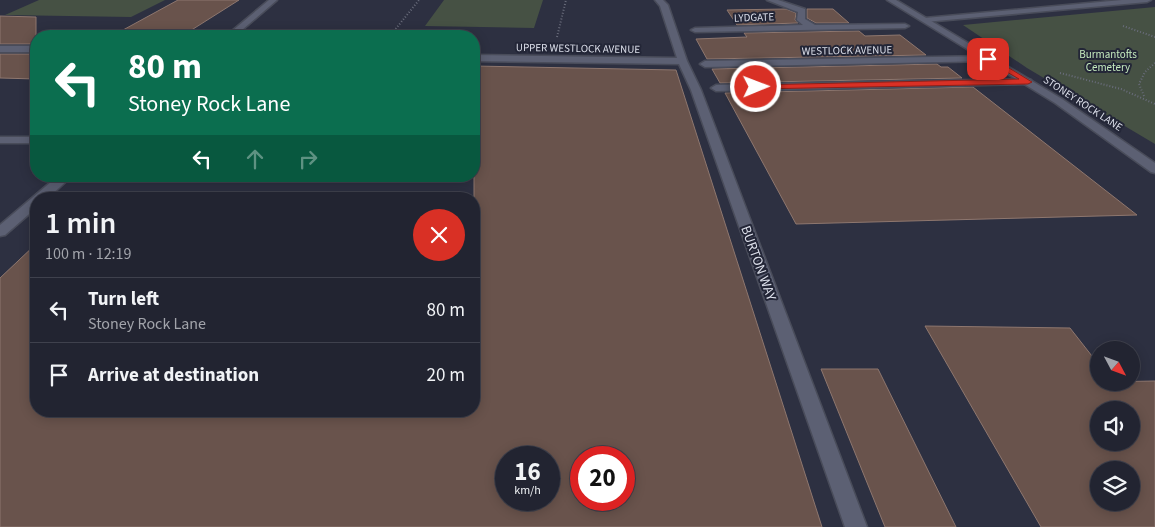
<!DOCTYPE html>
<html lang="en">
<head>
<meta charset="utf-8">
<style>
	body { margin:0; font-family:"Source Sans 3",sans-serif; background:#2e303d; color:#f1f3f6; height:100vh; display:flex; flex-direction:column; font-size:19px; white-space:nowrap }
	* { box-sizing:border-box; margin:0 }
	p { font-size:16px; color:#a2a4ab }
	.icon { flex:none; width:28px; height:28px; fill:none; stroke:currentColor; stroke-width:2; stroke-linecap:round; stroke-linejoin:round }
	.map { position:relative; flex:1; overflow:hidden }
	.sheet { position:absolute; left:30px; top:192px; width:450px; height:225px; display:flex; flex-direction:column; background:#222431; border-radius:20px; box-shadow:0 2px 12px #0003,0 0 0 1px #3f414d }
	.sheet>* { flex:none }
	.guide { position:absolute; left:30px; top:30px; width:450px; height:152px; border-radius:20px; box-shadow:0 2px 12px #0003,0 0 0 1px #3f414d; background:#0b6e4f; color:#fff; overflow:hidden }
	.needle { width:32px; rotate:131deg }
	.buttons { position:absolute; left:1090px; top:341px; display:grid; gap:10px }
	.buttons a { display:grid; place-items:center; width:50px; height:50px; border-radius:50%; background:#222431; box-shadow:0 2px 12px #0003,0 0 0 1px #3f414d; font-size:25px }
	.speed { position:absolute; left:495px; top:446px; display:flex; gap:10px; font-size:25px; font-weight:700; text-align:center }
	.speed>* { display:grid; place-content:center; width:65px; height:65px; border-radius:50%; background:#222431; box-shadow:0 2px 12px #0003,0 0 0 1px #3f414d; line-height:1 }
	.speed small { font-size:12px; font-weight:400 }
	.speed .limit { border:8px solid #d22; background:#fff; color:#111 }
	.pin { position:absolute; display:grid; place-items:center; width:42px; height:42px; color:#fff; margin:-21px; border-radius:10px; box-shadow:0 2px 8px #0006 }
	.me { position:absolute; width:55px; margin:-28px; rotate:89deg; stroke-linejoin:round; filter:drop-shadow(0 0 4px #0008) }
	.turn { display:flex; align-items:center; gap:18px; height:105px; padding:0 15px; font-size:22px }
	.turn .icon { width:65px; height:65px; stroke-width:2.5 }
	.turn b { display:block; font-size:35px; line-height:42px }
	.lanes { display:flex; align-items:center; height:48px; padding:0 15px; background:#0003; justify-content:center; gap:25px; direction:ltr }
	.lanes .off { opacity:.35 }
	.round { display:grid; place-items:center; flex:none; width:52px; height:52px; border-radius:26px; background:#2e303d }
	.overview { display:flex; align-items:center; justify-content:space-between; height:85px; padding:0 15px }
	h1 { font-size:30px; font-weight:600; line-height:38px }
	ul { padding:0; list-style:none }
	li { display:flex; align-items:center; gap:15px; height:65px; padding:0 15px; border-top:1px solid #3f414d }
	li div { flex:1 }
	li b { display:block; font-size:19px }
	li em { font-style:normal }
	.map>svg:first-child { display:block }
	.green { fill:#465144 }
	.building { fill:#69534c; stroke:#8e776f; fill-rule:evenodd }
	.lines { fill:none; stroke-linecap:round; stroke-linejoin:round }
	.service-casing { stroke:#494c5a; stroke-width:3 }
	.minor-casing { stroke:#494c5a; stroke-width:3 }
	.tertiary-casing { stroke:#494c5a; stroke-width:3 }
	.path { stroke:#6a6d7c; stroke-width:2; stroke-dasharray:1 2; stroke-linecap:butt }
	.service { fill:#5c6073; fill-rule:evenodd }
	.minor { fill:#5c6073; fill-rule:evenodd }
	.tertiary { fill:#5c6073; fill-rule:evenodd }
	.route { fill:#d93025; stroke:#8d1f18 }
	.labels { text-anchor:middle; stroke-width:4; stroke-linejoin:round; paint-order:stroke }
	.far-street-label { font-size:11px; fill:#dcdfea; stroke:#232637 }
	.far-park-label { font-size:11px; fill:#c5eabe; stroke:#232637 }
	.street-label { font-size:14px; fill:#dcdfea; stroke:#232637 }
</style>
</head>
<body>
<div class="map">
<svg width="1155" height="527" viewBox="0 0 1155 527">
	<rect width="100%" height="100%" fill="#2d3041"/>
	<path class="green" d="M39,0H165L131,17L5,15Z
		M444,0H543L534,28L425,26Z
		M1155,7V144L1027,68L963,25Z"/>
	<path class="building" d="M178,0H239L182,36H112Z
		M786,9L796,13L795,20L798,23L737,25L727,10Z
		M807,9H833L849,23H816L807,18Z
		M0,16L36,17V44H0Z
		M859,31L865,36L900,35L926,55L707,59L696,39L747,37L744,33Z
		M0,54H36V79L0,78Z
		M937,64L941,67H948L962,78L720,83L712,69Z
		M474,66L676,70L822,527H0V278L36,244V411H474ZM506,458H549V500H506ZM581,458H624V500H581Z
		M973,87L1137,215L796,224L725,93Z
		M925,326L1070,328L1099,365V382L1155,381V527H1041ZM1099,410H1131V442H1099ZM1099,470H1131V502H1099Z
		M821,369H878L956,527H885Z"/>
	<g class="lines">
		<defs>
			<path id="service" d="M1028,79L1031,80V84L716,91L711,88L716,85Z
				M0,137H36V143H0Z"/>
			<path id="minor" d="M269,0H277L235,36H226Z
				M655,0H663L668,5L687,61L701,90L867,527H845L691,90L679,64L474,61V55L677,58L660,6Z
				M767,0H778L805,9V19L815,25L905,24L909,26L905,28L695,32L691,30L695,28L803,25L797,20L798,12Z
				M1122,0H1151L1147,2L925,22L921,20L925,18Z
				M0,46H36V52H0Z
				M988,56L993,59L991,61L705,67L700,64L705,61Z
				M58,176H72L47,199H36V208L5,235L0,236V225Z"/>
			<path id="tertiary" d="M887,0H896L1062,99L1155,163V173L1151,172L1055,103Z"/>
		</defs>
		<use href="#service" class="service-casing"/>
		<use href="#minor" class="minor-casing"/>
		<use href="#tertiary" class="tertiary-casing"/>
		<path class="path" d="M1123,26L1155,37
			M390,36L419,0
			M557,37L566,0
			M1060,73L1121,89L1155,104
			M1144,96L1139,84L1145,72L1155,63"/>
		<use href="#service" class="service"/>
		<use href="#minor" class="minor"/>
		<use href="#tertiary" class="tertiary"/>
	</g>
	<path class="route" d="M986,57H991L1032,82L1028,84L756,89L752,87L756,85L1019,79L986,60Z"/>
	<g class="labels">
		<g class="far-street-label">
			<text transform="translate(754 17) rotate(-2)" y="4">LYDGATE</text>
			<text transform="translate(578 48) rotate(1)" y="4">UPPER WESTLOCK AVENUE</text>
			<text transform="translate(847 50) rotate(-1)" y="4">WESTLOCK AVENUE</text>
			<text transform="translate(1083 103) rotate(33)" y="4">STONEY ROCK LANE</text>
		</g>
		<g class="far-park-label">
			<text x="1108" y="58">Burmantofts<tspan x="1108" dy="13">Cemetery</tspan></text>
		</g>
		<g class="street-label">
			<text transform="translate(759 263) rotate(70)" y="5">BURTON WAY</text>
		</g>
	</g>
</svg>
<div class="buttons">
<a><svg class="needle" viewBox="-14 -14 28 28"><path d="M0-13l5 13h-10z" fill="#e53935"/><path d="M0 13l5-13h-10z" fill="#a2a4ab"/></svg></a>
<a><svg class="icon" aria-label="sound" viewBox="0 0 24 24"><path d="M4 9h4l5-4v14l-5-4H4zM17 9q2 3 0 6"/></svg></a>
<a><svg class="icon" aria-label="layers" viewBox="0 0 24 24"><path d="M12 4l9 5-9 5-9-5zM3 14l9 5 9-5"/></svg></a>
</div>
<div class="speed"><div>16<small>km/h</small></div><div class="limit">20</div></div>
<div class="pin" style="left:988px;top:59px;background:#d93025"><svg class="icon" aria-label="arrive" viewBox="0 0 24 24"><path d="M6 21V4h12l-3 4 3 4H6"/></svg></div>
<svg class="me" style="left:756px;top:87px" viewBox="-20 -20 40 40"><circle r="17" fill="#d93025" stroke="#fff" stroke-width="3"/><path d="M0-11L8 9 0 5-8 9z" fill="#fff"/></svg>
<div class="guide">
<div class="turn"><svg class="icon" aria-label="left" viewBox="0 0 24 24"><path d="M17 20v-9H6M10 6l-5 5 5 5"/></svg><div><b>80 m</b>Stoney Rock Lane</div></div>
<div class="lanes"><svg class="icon" aria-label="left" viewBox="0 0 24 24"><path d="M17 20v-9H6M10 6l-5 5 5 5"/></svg><svg class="icon off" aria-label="ahead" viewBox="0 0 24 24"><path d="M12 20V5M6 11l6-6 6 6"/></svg><svg class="icon off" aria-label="right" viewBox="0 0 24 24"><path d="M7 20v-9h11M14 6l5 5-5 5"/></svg></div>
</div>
<section class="sheet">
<div class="overview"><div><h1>1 min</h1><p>100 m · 12:19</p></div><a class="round" style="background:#d93025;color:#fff"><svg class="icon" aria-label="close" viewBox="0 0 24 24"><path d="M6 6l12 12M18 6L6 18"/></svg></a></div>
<ul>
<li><svg class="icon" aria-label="left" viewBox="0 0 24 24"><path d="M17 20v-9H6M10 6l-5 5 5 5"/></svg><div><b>Turn left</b><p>Stoney Rock Lane</p></div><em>80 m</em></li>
<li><svg class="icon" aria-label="arrive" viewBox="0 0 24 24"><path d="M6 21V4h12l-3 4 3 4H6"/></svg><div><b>Arrive at destination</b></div><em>20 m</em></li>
</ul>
</section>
</div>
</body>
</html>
